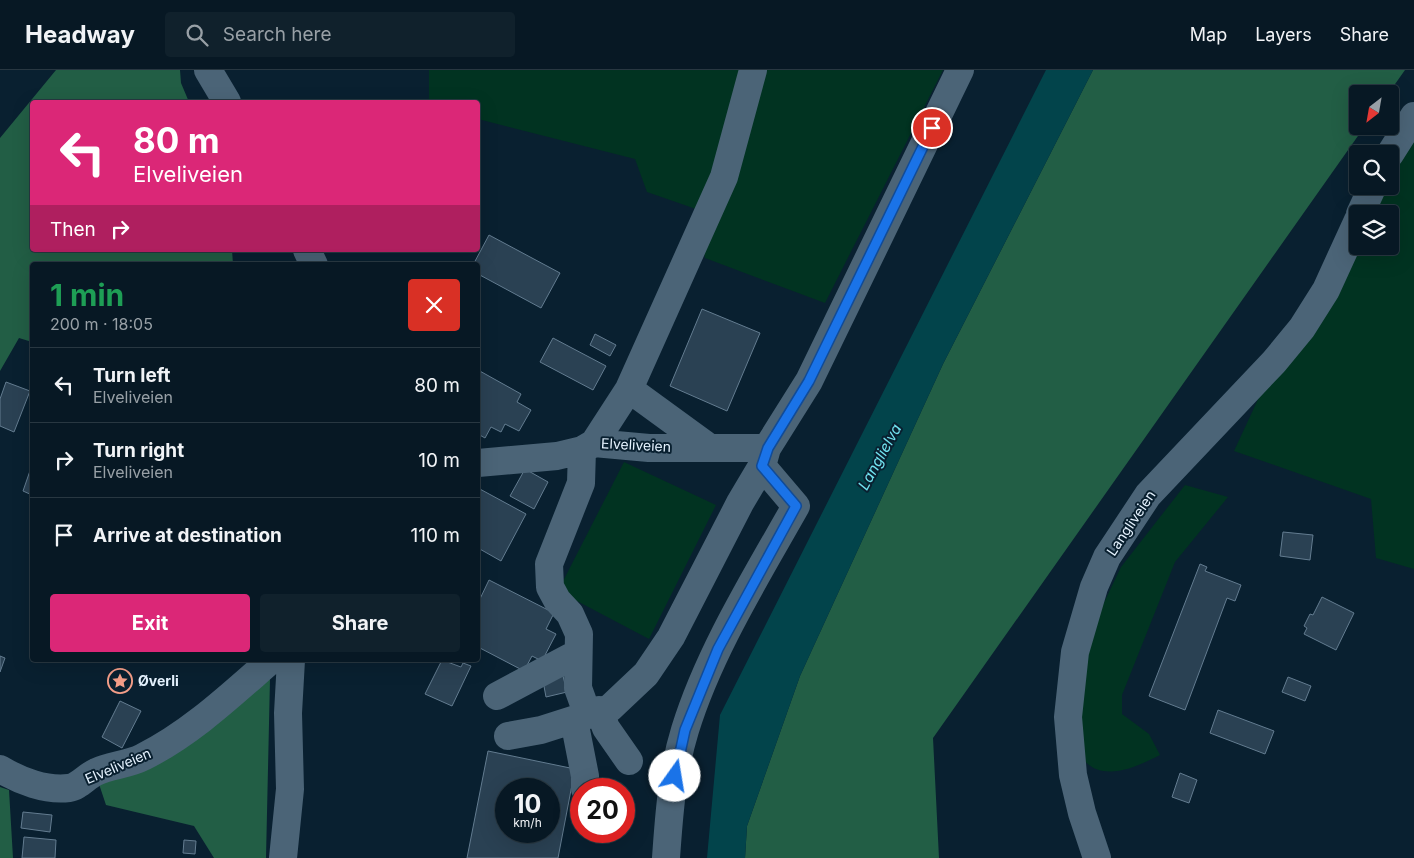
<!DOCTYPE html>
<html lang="en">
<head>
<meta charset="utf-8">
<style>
	body { margin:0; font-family:Inter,sans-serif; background:#10212c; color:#f1f3f6; height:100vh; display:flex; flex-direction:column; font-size:19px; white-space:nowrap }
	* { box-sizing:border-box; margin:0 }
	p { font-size:16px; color:#98a0a6 }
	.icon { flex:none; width:28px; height:28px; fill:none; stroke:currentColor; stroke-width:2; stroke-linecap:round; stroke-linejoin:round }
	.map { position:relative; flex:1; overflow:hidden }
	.drawer { position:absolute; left:30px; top:192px; width:450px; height:400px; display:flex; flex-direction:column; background:#071824; border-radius:5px; box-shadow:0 5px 20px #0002,0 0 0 1px #283741 }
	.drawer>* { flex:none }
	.guide { position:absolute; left:30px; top:30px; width:450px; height:152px; border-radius:5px; box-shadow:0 5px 20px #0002,0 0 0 1px #283741; background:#db2777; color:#fff; overflow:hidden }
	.needle { width:32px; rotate:211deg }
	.controls { position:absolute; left:1349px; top:15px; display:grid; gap:10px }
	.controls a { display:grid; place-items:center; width:50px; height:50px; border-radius:5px; background:#071824; box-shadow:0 5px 20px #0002,0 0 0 1px #283741; font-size:25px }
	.speed { position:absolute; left:495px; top:708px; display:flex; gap:10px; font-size:25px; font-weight:700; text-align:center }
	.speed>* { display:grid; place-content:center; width:65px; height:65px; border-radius:50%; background:#071824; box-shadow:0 5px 20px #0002,0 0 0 1px #283741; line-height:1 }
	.speed small { font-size:12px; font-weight:400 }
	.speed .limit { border:8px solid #d22; background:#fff; color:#111 }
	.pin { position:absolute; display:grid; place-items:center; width:42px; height:42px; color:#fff; margin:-21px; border:2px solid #fff; border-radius:50%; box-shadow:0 1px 5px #0007 }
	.me { position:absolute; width:55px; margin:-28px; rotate:13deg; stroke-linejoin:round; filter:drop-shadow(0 0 4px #0008) }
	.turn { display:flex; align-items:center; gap:18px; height:105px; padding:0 20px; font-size:22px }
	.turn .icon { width:65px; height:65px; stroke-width:2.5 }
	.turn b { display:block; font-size:35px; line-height:42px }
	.then { display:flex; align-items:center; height:48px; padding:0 20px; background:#0003; gap:10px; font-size:19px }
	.round { display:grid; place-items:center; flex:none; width:52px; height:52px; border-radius:5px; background:#10212c }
	.head { display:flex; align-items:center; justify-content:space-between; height:85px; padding:0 20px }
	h1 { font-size:30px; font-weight:700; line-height:38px; color:#1e9e55 }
	.button { display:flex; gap:10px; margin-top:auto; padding:10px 20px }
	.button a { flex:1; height:58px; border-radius:5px; background:#db2777; color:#fff; font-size:20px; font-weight:700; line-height:58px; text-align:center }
	.button a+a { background:#10212c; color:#f1f3f6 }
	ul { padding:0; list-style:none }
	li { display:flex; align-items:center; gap:15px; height:75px; padding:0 20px; border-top:1px solid #283741 }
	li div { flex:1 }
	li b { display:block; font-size:19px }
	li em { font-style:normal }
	header { display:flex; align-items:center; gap:30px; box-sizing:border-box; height:70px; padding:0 25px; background:#071824; border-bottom:1px solid #283741 }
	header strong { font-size:24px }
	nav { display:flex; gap:28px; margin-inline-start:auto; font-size:18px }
	.search { width:350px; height:45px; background:#10212c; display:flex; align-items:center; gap:12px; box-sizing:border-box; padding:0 18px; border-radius:5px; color:#98a0a6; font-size:19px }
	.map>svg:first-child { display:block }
	.green { fill:#013321 }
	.forest { fill:#225e45 }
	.water { fill:#02444b }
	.building { fill:#2a4153; stroke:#637c90; fill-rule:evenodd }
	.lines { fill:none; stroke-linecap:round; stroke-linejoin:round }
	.minor { stroke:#4b6477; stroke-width:28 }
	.route-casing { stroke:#114b97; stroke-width:12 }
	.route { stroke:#1a73e8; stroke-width:9 }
	.labels { text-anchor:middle; stroke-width:4; stroke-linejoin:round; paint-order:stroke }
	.street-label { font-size:14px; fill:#e6f3ff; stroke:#092030 }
	.poi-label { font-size:14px; font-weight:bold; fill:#e6f3ff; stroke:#092030; text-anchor:start }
	.water-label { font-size:15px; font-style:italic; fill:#71e3f0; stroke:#092030 }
</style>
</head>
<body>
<header>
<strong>Headway</strong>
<div class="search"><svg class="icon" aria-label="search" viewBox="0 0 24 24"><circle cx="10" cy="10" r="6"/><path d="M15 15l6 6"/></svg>Search here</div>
<nav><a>Map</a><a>Layers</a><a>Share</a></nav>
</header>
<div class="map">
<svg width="1414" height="788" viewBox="0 0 1414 788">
	<rect width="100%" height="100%" fill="#092030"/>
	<path class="green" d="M429,0H943L825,233L705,188L696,139L647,122L635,89L478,49V32H429Z
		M1414,70V499L1376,488L1371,429L1234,381L1260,325L1360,176H1390V144H1375L1387,116H1390L1391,107Z
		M624,392L716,435L649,569L558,521Z
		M1185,415L1228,427L1175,492L1122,625V644L1149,664L1160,685C1142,694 1117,707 1096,699C1092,698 1087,693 1083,690L1080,632L1090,562L1121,497Z"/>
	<path class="forest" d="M56,0H180L181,13L189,32H32V180H232L233,194L32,195V272L19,268L0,301V68Z
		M1093,0H1405L1388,24H1358V56H1365L933,668L939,788H745L747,756L800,606L943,294Z
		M270,609L266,788H214L194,756L106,735L98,711Z
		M0,717L9,720L13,788H0Z"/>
	<path class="water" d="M1046,0H1093L943,294L800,606L747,756L745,788H707L720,645Z"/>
	<path class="building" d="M489,165L560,203L541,238L478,204V195H473Z
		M702,239L760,263L727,341L670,316Z
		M595,264L616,275L610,286L590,275Z
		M553,268L606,296L593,320L540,292Z
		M478,300L521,324L517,332L531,340L519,361L505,354L501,362L491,357L485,368L478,364Z
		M6,312L30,321L14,362L0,356V329Z
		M32,395V425L23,421Z
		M525,399L548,412L534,439L510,426Z
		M478,418L526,444L501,491L478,478Z
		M1283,462L1313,465L1310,490L1280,486Z
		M1200,494L1207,497L1205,501L1241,515L1235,531L1227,528L1185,640L1149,626Z
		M489,510L554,543L546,559L556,564L542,591L532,586L524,601L478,577V533Z
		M1322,527L1354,543L1336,580L1304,564L1307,558L1304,556L1310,544L1313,545Z
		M0,586L5,588L0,602Z
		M442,590L461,597L463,593L471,596L452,636L425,624Z
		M563,606L567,622L546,627L543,611Z
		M1288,607L1311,616L1305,631L1282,622Z
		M120,631L141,641L122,678L102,667Z
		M1218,640L1274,661L1265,684L1210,663Z
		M488,681L575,699L558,788H467ZM506,719H549V761H506Z
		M1180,703L1197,710L1189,733L1172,727Z
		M23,742L52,745L50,762L21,758Z
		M24,767L56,770L55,788H22Z
		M184,770L196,771L195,784L183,783Z"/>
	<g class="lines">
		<path class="minor" d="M208,0L227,32
			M1390,84L1414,46
			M1360,144L1373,116
			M307,180L314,195
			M629,319L710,378
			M594,373L629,319L724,107L753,0
			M582,380L581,413L549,494L550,517L557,530L570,544L579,564L578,618L587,643
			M478,393L557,386L582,380L594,373L649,378H767
			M497,626L578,583
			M599,640L606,658L629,691
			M574,650L585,706V719
			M508,666L541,660L610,638L646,604L671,567L740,433L762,396L767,378L809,311L960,0
			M0,699C20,711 46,721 69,718C78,717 87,706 96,702C110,695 128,695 143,687C191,663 231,625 271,590
			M283,788L290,719L288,643L291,590
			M666,788C669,745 672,702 685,660C709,582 756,507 796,436L762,396
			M1097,788L1082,743L1073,705L1068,647L1075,582L1094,517L1107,487L1148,425L1274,292L1302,258L1326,220L1358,150"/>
	</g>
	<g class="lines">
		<defs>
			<path id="route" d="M675,706L685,660L718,579L796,436L762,396L768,378L809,311L932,58"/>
		</defs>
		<use href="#route" class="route-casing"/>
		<use href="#route" class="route"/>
	</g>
	<defs>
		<symbol id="sight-ring" viewBox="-11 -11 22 22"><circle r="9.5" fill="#092030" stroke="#f49e88" stroke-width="1.5"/><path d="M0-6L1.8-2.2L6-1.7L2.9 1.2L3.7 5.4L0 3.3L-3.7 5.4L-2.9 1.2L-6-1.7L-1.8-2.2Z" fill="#f49e88"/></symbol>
	</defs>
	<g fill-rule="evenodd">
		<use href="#sight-ring" x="106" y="597" width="28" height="28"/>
	</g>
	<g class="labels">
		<g class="street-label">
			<text transform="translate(636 375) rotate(3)" y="5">Elveliveien</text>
			<text transform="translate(1131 453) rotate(-56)" y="5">Langliveien</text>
			<text transform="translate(118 696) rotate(-23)" y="5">Elveliveien</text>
		</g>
		<g class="poi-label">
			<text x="138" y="616">Øverli</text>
		</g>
		<g class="water-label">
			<text transform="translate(880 387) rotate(-61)" y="5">Langlielva</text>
		</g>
	</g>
</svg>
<div class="controls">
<a><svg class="needle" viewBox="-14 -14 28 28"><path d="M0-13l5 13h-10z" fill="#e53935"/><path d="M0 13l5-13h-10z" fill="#98a0a6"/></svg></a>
<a><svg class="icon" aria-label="search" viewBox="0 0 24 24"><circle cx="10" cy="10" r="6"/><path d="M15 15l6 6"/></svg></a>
<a><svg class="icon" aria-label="layers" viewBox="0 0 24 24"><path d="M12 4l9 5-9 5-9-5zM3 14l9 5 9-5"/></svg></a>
</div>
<div class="speed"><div>10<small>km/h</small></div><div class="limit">20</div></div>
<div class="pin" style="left:932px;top:58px;background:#d93025"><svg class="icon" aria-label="arrive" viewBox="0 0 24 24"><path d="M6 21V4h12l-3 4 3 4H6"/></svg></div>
<svg class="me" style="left:675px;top:706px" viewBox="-20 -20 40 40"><circle r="19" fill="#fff"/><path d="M0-13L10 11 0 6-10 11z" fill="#1a73e8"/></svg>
<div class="guide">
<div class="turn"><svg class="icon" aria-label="left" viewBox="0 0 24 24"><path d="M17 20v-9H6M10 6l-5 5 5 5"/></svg><div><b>80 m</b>Elveliveien</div></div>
<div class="then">Then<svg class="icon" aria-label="right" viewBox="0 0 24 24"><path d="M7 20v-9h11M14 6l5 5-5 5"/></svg></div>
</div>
<section class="drawer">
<div class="head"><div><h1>1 min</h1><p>200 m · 18:05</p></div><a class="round" style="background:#d93025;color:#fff"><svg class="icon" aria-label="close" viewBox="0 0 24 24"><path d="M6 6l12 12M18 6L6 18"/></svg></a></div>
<ul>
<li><svg class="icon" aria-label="left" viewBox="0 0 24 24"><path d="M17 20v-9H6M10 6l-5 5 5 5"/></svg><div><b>Turn left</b><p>Elveliveien</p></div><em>80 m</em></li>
<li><svg class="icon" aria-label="right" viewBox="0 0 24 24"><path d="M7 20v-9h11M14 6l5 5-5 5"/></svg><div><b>Turn right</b><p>Elveliveien</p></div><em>10 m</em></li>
<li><svg class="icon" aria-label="arrive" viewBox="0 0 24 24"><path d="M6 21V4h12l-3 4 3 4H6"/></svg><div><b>Arrive at destination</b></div><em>110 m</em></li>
</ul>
<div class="button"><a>Exit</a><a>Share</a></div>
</section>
</div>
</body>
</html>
